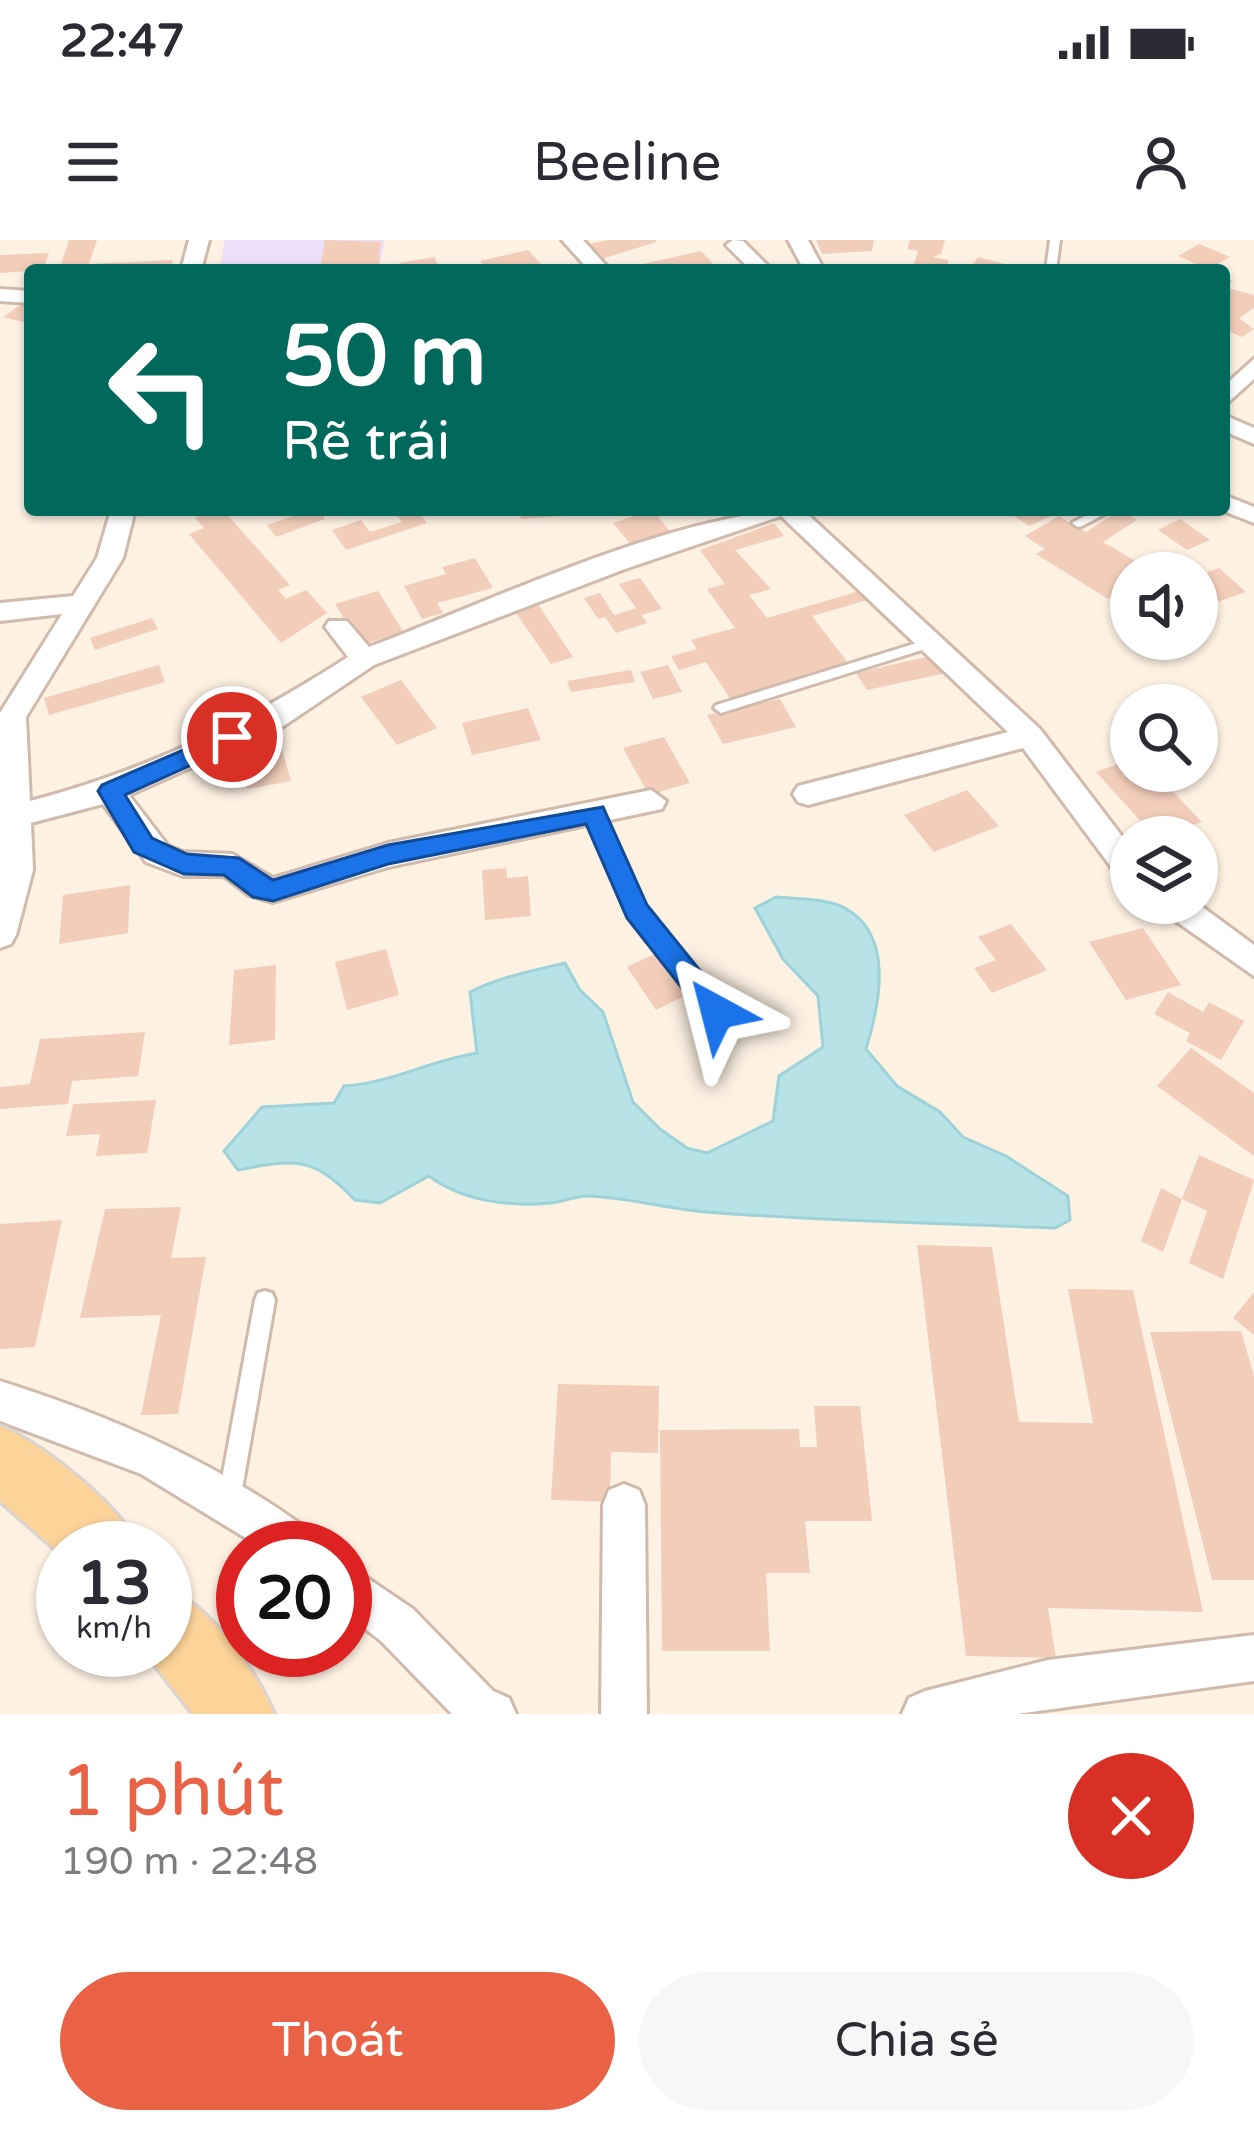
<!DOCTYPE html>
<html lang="vi">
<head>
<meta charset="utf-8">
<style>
	body { margin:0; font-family:"Varela Round",sans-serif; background:#f7f7f7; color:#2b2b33; height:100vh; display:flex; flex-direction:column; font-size:45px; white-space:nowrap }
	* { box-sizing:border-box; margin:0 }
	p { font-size:39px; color:#7c7c81 }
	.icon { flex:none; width:66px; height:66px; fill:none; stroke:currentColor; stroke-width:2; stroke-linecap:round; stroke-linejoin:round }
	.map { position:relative; height:1474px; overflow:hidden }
	.sheet { display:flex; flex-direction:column; background:#fff; flex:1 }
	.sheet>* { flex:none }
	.hud { position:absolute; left:24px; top:24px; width:1206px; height:252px; border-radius:12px; box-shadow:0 3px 9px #0004; background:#00695c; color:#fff; overflow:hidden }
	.controls { position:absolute; left:1110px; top:312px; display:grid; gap:24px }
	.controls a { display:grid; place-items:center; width:108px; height:108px; border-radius:50%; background:#fff; box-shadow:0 3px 9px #0004; font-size:60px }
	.speed { position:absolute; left:36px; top:1281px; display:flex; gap:24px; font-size:60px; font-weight:700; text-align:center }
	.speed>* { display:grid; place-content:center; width:156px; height:156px; border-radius:50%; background:#fff; box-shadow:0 3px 9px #0004; line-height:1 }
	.speed small { font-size:30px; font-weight:400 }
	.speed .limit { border:18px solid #d22; background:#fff; color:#111 }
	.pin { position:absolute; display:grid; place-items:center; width:102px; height:102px; color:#fff; margin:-51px; border:6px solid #fff; border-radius:50%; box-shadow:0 3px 12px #0007 }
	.me { position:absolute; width:132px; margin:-66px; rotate:322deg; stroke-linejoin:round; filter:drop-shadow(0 0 9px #0008) }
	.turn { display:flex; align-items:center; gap:42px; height:252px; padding:0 60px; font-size:54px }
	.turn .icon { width:156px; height:156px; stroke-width:2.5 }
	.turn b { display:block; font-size:84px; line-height:102px }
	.round { display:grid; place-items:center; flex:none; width:126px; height:126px; border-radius:63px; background:#f7f7f7 }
	.head { display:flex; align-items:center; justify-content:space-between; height:204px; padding:0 60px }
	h1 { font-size:72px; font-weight:600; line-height:90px; color:#e96245 }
	.button { display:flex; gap:24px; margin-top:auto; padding:24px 60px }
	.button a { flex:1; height:138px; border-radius:72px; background:#e96245; color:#fff; font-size:48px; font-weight:600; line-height:138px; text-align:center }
	.button a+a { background:#f7f7f7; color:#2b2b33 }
	.status { display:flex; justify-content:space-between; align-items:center; height:84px; padding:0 60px; background:#fff; direction:ltr }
	.status svg { height:33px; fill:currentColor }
	header { display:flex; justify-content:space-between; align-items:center; height:156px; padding:0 60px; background:#fff; font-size:54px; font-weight:600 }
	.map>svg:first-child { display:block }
	.education { fill:#eedff9 }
	.water { fill:#b7e2e6; stroke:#9dd2d8; stroke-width:3 }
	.building { fill:#f2cdba }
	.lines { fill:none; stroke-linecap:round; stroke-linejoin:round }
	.lane-casing { stroke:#d0baac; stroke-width:6 }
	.street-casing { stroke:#d0baac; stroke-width:6 }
	.primary-casing { stroke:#dbd3cf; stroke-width:6 }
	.lane { fill:#fff; fill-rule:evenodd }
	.street { fill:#fff; fill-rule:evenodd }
	.primary { fill:#fcd399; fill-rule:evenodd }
	.route { fill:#1a73e8; stroke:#114b97; stroke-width:3 }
</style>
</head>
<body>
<div class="status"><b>22:47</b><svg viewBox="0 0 49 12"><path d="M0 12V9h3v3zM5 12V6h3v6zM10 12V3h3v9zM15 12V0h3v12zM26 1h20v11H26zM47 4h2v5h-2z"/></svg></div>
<header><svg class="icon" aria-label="menu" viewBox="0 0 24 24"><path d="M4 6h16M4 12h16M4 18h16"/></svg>Beeline<svg class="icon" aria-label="person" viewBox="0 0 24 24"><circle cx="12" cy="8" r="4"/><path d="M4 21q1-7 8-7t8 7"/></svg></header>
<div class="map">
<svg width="1254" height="1474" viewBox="0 0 1254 1474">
	<rect width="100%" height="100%" fill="#fdf1e2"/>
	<path class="education" d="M225,0H385L379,30H219Z"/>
	<path class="water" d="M776,657C796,659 825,658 843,667C896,694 879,766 866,809L897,846L940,872L963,897L1006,916L1068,956L1070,980L1055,988C939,983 822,981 706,972C666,969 627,957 587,956C575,956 563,962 551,963C509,967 462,961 429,936L380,963L355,960C313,916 295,919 238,930L224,911L262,867L334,863L344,846C392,843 431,820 477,813L470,752C499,737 532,731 565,723L580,750L603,772L633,862L660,889L687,908L707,913L773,881L779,836L823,807L818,756L783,719L755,668Z"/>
	<path class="building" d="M69,0H97L89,24L173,20L171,30H59Z
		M325,0L381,2L378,30H320Z
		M608,0H656V2L602,19L589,4Z
		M816,0H874L872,11L822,14Z
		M910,0H945L941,14L932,17L949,20L946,30H912L918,11L907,9Z
		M1199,4L1230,17L1208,29L1178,16Z
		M528,10L543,26L488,30L480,21Z
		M701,11L719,30H625V28Z
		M49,13L43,30L0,33V15Z
		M434,17L441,30H403L399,23Z
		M978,17L1013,26L970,27Z
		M1224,38L1233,41L1224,47L1254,55V68L1239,78L1254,89L1242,97L1224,89L1229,66L1224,64Z
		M26,61L30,62L26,83L3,77Z
		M215,270H223L290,345L278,350L286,359L306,350L327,373L281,403L189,294L204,288L195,278Z
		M296,270H318L325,279L276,297L267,285L299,274Z
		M393,270H417L427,283L346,310L332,290L361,280L370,292L402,282Z
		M520,270H576V275L521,279Z
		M652,270L672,293L632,306L613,283Z
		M1017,270H1042L1051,276L1029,286L1014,276L1021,273Z
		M1120,270L1137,280L1103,302L1151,330L1131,333V344L1108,359L1036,314L1045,309L1025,296L1059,276L1086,292Z
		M1180,279L1210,300L1187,310L1158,290Z
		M774,283L784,296L735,310L771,349L749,355L767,378L863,350L871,359L812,376L848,423L730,458L706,422L679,430L671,416L697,409L691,400L735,388L707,349L725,344L700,310Z
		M475,318L493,348L437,363L443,373L422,379L404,346L446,334L442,327Z
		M1219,328L1246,352L1197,369V336Z
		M640,338L662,369L641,375L647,383L616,393L605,377L598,379L584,358L600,353L614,375L636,368L619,344Z
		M378,351L403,391L360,406L335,364Z
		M537,363L573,417L551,424L514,370Z
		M152,378L158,389L95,410L90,398Z
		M935,415L946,433L867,450L856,433Z
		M159,425L165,442L49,475L44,458Z
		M668,425L682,452L653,459L640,432Z
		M631,430L635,442L571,452L567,441Z
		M401,440L437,488L397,505L361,457Z
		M780,459L796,487L723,504L707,475Z
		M528,468L541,500L472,515L462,483Z
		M664,497L690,543L649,555L623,508Z
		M281,506L291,541L247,549L242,513Z
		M1131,519V531H1153L1202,582L1155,597L1096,532Z
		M967,550L999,586L934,612L904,575Z
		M506,628L507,638L528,636L531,676L485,680L482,630Z
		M130,645L128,693L59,704L63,655Z
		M1011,684L1047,730L992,753L974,728L996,720L978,697Z
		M1143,688L1181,745L1126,760L1089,702Z
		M386,709L399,755L347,770L335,722Z
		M665,709L695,751L656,770L627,727Z
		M276,725L275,800L229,805L234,730Z
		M1168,752L1203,772L1209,762L1244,781L1221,820L1186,801L1190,793L1154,774Z
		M145,792L138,836L72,841L68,864L0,869V847L30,844L40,799Z
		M1191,808L1254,853V916L1157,846Z
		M156,860L147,913L96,916L100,894L66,896L73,864Z
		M1199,915L1254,940L1223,1039L1189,1023L1207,971L1182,959Z
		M1161,948L1182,959L1163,1012L1141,1001Z
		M181,967L171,1018L206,1017L178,1174L141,1175L161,1075L80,1078L105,969Z
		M62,980L35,1107L0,1109V984Z
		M917,1005L992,1007L1019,1182L1093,1183L1068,1049L1133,1050L1203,1372L1048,1368L1056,1418L966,1416Z
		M1254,1052V1095L1233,1078Z
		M1241,1091L1254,1136V1340H1212L1150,1092Z
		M558,1144L659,1146L658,1213L611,1212L610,1262L551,1260Z
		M814,1166H860L872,1281H805L810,1333H766L770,1411H662L660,1190L799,1189L800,1207H817Z"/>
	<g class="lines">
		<defs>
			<path id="lane" d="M1050,0H1060L1056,30H1046Z
				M1096,270H1112L1082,286L1078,287L1072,283Z
				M933,398L940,402L938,405L721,473L714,468L716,465Z
				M594,568L602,574L642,667L723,767L725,772L723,777H711L630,674L586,574Z
				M265,1051L272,1053L275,1060L241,1255L238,1263L230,1266L222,1263L219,1255L255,1060L258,1053Z"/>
			<path id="street" d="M189,0H209L201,30H181Z
				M562,0H583L610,30H589Z
				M733,0L743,1L772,30H751L726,5Z
				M788,0H808L824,30H804Z
				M0,49L30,51V63L0,61Z
				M1254,119V139L1224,166V146Z
				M1224,175L1254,188V204L1224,191Z
				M1224,255L1254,267V283L1221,270Z
				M111,270H135L123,318L26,477L30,561C145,531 248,482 348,417L325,387L329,381H347L369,407C489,362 680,270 803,270L1040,489L1131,608V643L1120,639L1023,508L808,565L798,562L793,554L798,546L1008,492L781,276L625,329L374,425L282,487L129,555L168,606L183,612L232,614L273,638L388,603L651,550L666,561L662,569L388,627L273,662L249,655L224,636H183L146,622L103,564L31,583L33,630L16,695L11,704L0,708V473L62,374L0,381V363L73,356L97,318Z
				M1158,663H1197L1254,705V736L1163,672Z
				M0,1141C114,1177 216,1222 313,1293L320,1308H262L141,1234L0,1181Z
				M624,1244L639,1250L645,1265L647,1474H601L603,1265L609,1250Z
				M345,1323L413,1369L493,1451L509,1458L516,1474H452L381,1401L345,1373Z
				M1254,1395V1441L1017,1474H902L909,1458L925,1451L1048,1420Z"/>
			<path id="primary" d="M0,1186C42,1203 122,1267 139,1308H63V1316L0,1261Z
				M165,1347C210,1366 255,1429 274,1474H193L143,1410H165Z"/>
		</defs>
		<use href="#lane" class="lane-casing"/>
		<use href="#street" class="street-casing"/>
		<use href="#primary" class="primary-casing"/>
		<use href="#lane" class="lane"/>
		<use href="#street" class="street"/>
		<use href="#primary" class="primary"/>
	</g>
	<path class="route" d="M232,489L243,497L240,503L125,555L152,598L187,614L239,618L273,640L388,605L603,567L647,665L727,764V780H707L627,678L586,584L388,624L273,661L253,657L224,635L184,634L134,612L98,551L102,545Z"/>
</svg>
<div class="controls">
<a><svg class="icon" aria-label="sound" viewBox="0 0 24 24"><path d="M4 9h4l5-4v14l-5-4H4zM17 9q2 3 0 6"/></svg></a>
<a><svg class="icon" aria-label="search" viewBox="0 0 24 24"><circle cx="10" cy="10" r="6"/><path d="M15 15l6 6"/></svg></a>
<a><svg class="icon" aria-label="layers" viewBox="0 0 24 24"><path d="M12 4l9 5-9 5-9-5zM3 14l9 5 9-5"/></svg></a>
</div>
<div class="speed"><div>13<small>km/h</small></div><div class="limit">20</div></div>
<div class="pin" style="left:232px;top:497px;background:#d93025"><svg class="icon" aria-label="arrive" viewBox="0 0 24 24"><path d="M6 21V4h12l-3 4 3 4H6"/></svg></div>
<svg class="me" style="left:717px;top:772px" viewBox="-20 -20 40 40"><path d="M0-17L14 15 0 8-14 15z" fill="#1a73e8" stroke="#fff" stroke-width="4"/></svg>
<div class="hud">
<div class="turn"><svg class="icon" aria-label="left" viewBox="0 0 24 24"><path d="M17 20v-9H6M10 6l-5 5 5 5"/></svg><div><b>50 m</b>Rẽ trái</div></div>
</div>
</div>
<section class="sheet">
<div class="head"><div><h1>1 phút</h1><p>190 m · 22:48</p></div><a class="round" style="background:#d93025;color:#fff"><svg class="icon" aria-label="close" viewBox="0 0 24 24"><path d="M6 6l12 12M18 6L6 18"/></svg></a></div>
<div class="button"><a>Thoát</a><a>Chia sẻ</a></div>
</section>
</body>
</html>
